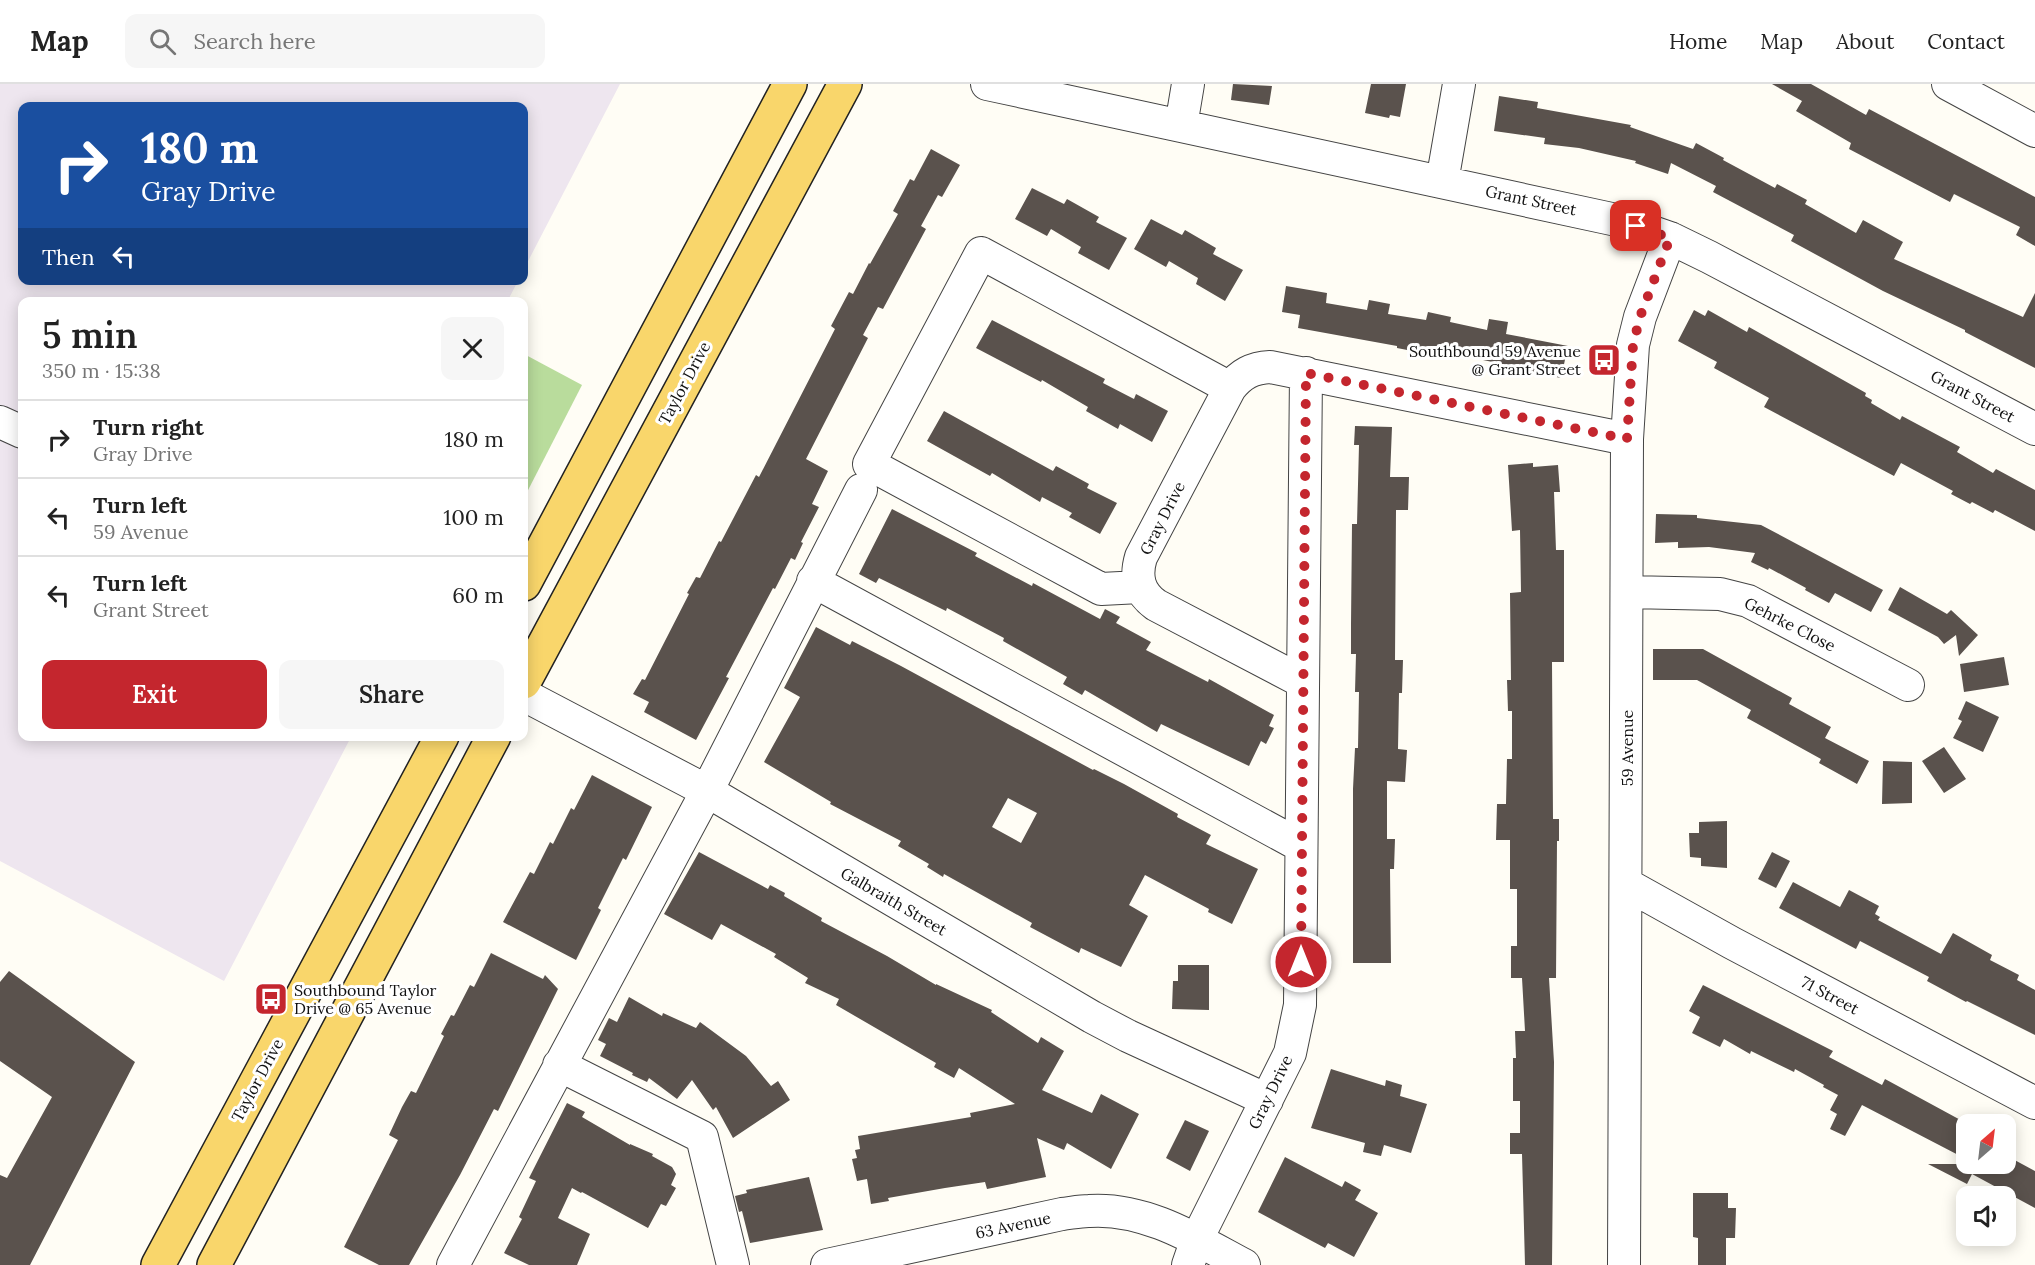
<!DOCTYPE html>
<html lang="en">
<head>
<meta charset="utf-8">
<style>
	body { margin:0; font-family:Lora,serif; background:#f6f6f6; color:#222; height:100vh; display:flex; flex-direction:column; font-size:22px; white-space:nowrap }
	* { box-sizing:border-box; margin:0 }
	p { font-size:20px; color:#767676 }
	.icon { flex:none; width:33px; height:33px; fill:none; stroke:currentColor; stroke-width:2; stroke-linecap:round; stroke-linejoin:round }
	.map { position:relative; flex:1; overflow:hidden }
	.drawer { position:absolute; left:18px; top:213px; width:510px; height:444px; display:flex; flex-direction:column; background:#fff; border-radius:12px; box-shadow:0 3px 15px #0003 }
	.drawer>* { flex:none }
	.guide { position:absolute; left:18px; top:18px; width:510px; height:183px; border-radius:12px; box-shadow:0 3px 15px #0003; background:#1a4fa0; color:#fff; overflow:hidden }
	.needle { width:39px; rotate:28deg }
	.tools { position:absolute; left:1956px; top:1030px; display:grid; gap:12px }
	.tools a { display:grid; place-items:center; width:60px; height:60px; border-radius:12px; background:#fff; box-shadow:0 3px 15px #0003; font-size:30px }
	.pin { position:absolute; display:grid; place-items:center; width:51px; height:51px; color:#fff; margin:-26px; border-radius:12px; box-shadow:0 3px 9px #0006 }
	.me { position:absolute; width:66px; margin:-33px; rotate:0deg; stroke-linejoin:round; filter:drop-shadow(0 0 4px #0008) }
	.turn { display:flex; align-items:center; gap:21px; height:126px; padding:0 24px; font-size:27px }
	.turn .icon { width:78px; height:78px; stroke-width:2.5 }
	.turn b { display:block; font-size:42px; line-height:51px }
	.then { display:flex; align-items:center; height:57px; padding:0 24px; background:#0003; gap:12px; font-size:22px }
	.round { display:grid; place-items:center; flex:none; width:63px; height:63px; border-radius:12px; background:#f6f6f6 }
	.headline { display:flex; align-items:center; justify-content:space-between; height:102px; padding:0 24px }
	h1 { font-size:36px; font-weight:600; line-height:45px }
	.action { display:flex; gap:12px; margin-top:auto; padding:12px 24px }
	.action a { flex:1; height:69px; border-radius:12px; background:#c4262e; color:#fff; font-size:24px; font-weight:600; line-height:69px; text-align:center }
	.action a+a { background:#f6f6f6; color:#222 }
	ul { padding:0; list-style:none }
	li { display:flex; align-items:center; gap:18px; height:78px; padding:0 24px; border-top:2px solid #e0e0e0 }
	li div { flex:1 }
	li b { display:block; font-size:22px }
	li em { font-style:normal }
	header { display:flex; align-items:center; gap:36px; box-sizing:border-box; height:84px; padding:0 30px; background:#fff; border-bottom:2px solid #e0e0e0 }
	header strong { font-size:28px }
	nav { display:flex; gap:33px; margin-inline-start:auto; font-size:21px }
	.search { width:420px; height:54px; background:#f6f6f6; display:flex; align-items:center; gap:15px; box-sizing:border-box; padding:0 21px; border-radius:12px; color:#767676; font-size:22px }
	.map>svg:first-child { display:block }
	.industrial { fill:#eee6ef }
	.forest { fill:#b9dc9c }
	.building { fill:#5a524d; fill-rule:evenodd }
	.lines { fill:none; stroke-linecap:round; stroke-linejoin:round }
	.minor-casing { stroke:#444; stroke-width:34 }
	.major-casing { stroke:#222; stroke-width:36 }
	.minor { stroke:#fff; stroke-width:32 }
	.major { stroke:#f9d66b; stroke-width:33 }
	.route { stroke:#c4262e; stroke-width:10; stroke-dasharray:0 18 }
	.labels { text-anchor:middle; stroke-width:6; stroke-linejoin:round; paint-order:stroke }
	.street-label { font-size:16px; fill:#111; stroke:#fff }
	.poi-label { font-size:16px; fill:#111; stroke:#fff; text-anchor:end }
</style>
</head>
<body>
<header>
<strong>Map</strong>
<div class="search"><svg class="icon" aria-label="search" viewBox="0 0 24 24"><circle cx="10" cy="10" r="6"/><path d="M15 15l6 6"/></svg>Search here</div>
<nav><a>Home</a><a>Map</a><a>About</a><a>Contact</a></nav>
</header>
<div class="map">
<svg width="2035" height="1181" viewBox="0 0 2035 1181">
	<rect width="100%" height="100%" fill="#fffdf5"/>
	<path class="industrial" d="M0,0H620L524,185V22H22V196L518,197L507,218H22V652L351,653L224,897L0,777Z"/>
	<path class="forest" d="M524,270L582,301L524,414Z"/>
	<path class="building" d="M1233,0L1272,2L1269,21L1231,16Z
		M1371,0H1406L1400,33L1390,31L1389,34L1365,29Z
		M1772,0H1811L1866,31L1869,25L2035,113V162L2016,151L2020,143L1954,110L1950,118L1849,65L1851,59L1796,27L1802,17Z
		M1499,12L1538,18L1537,24L1631,41L1630,43L1693,65L1696,59L1724,74L1723,76L1775,104L1777,100L1807,116L1805,120L1856,149L1863,136L1903,158L1894,175L2023,233L2035,209V284L1965,248V246L1883,207L1791,157L1794,151L1713,108L1716,102L1671,79L1668,90L1635,79L1636,77L1579,64L1544,60L1545,54L1494,47Z
		M931,65L960,81L942,113L938,111L921,142L926,145L883,225L878,223L863,251L868,254L806,375L828,387L812,420L819,423L801,458L803,459L795,476L791,474L775,505L773,504L726,593L729,594L696,656L644,628L649,618L633,610L642,595L645,596L689,510L687,509L696,493L700,494L719,457L721,458L756,391L759,393L835,245L831,242L849,208L853,210L869,179L870,180L898,130L893,127L910,95L914,97Z
		M1032,104L1064,120L1067,115L1099,133L1096,138L1127,154L1109,186L1078,169L1081,163L1051,145L1047,152L1015,135Z
		M1151,135L1182,151L1185,146L1216,164L1213,170L1243,186L1225,217L1196,200L1198,194L1169,177L1166,183L1134,165Z
		M1286,202L1327,209L1326,219L1367,226L1369,216L1390,220L1388,230L1426,236L1428,228L1451,233L1450,238L1487,246L1489,235L1508,238L1506,250L1568,262L1561,294L1517,285V283L1444,268L1443,273L1397,264V262L1298,244L1300,231L1282,228Z
		M1694,226L1705,232L1708,226L1747,248L1749,243L1866,309L1865,312L1872,316L1871,319L1900,336L1902,332L1960,363L1957,368L1993,389L1996,385L2035,406V447L1995,426L1993,429L1972,418L1970,420L1951,410L1953,407L1901,379L1894,392L1764,323L1769,314L1714,284L1717,278L1678,257Z
		M992,236L1105,295L1103,299L1134,315L1136,310L1168,327L1152,358L1120,340L1118,345L1086,327L1088,323L1042,296L1041,298L976,264Z
		M944,327L1053,387L1056,382L1089,400L1087,404L1117,419L1100,450L1069,433L1072,429L1042,413L1040,418L992,389L990,392L927,357Z
		M1355,342L1392,343L1390,393H1409L1408,426H1396L1395,576H1403L1402,609H1399L1398,665L1407,666L1405,698L1387,697V755H1395L1394,785H1390L1391,879H1353V705L1355,664H1358L1359,608H1355L1356,570H1351V540L1352,440H1357L1359,361H1354Z
		M1533,379V383L1558,381L1560,408H1554L1556,466H1564V578H1552L1553,735H1559V757H1557L1556,894H1549L1554,978L1552,1181H1525L1522,1070H1510V1049H1520V1017H1513V974H1516L1515,947H1525L1522,894H1511V862H1517V805H1510V756H1496L1497,720H1506L1507,675H1512V627H1508L1507,596H1511L1510,509L1521,508L1520,446L1512,447L1508,381Z
		M892,425L977,469L975,472L1032,502L1033,499L1100,535L1105,525L1120,533L1116,539L1151,558L1146,566L1208,598L1209,595L1274,631L1269,642L1274,644L1266,660L1261,657L1249,682L1161,640L1157,648L1085,606L1082,611L1063,600L1067,593L1003,557L1004,554L947,524L946,527L879,494L876,499L859,490Z
		M1656,430L1697,431V434L1761,441L1883,506L1871,528L1835,509L1829,519L1805,506L1806,504L1769,484L1768,486L1751,478L1755,469L1709,463L1678,464V458L1655,459Z
		M1900,503L1947,530L1951,526L1978,551L1959,572L1956,551L1944,560L1938,553L1888,526Z
		M816,543L850,561L852,557L901,582L1093,686L1094,685L1124,700L1178,730L1177,733L1211,751L1206,760L1258,785L1232,840L1208,828L1209,825L1145,791L1129,821L1148,832L1121,883L1081,864L1079,869L1030,843L1032,839L944,790L943,793L927,783L929,780L898,762L901,757L830,720L831,718L764,678L800,613L784,604ZM1008,714L1037,729L1021,759L992,743Z
		M1653,565H1703L1792,614L1789,620L1831,643L1825,654L1869,677L1857,700L1819,679L1821,675L1747,634L1751,626L1697,596H1653Z
		M2004,573L2009,601L1964,608L1960,580Z
		M1966,617L1999,633L1983,668L1953,654L1962,637L1958,635Z
		M1944,663L1966,695L1944,709L1922,677Z
		M1883,677L1912,678V719L1882,720Z
		M592,691L652,723L626,776L623,774L598,824L601,826L576,876L503,838L530,788L534,790L550,758L553,760L571,724L574,726Z
		M1727,737V784L1701,782V774L1690,773L1689,749H1699V738Z
		M699,768L768,805L770,801L785,809L784,812L822,834L821,837L887,872L936,901V900L992,926L991,928L1038,959L1041,953L1064,967L1042,1006L1092,1029L1101,1010L1139,1030L1111,1085L1067,1059L1064,1066L1037,1054L1046,1093L987,1105L985,1098L945,1104L888,1114L889,1117L871,1120L867,1095L857,1097L852,1075L857,1074L855,1066L860,1065L858,1052L971,1033L970,1029L1015,1020L959,984L954,994L934,983L936,979L836,921L839,915L805,899L808,894L774,873L776,870L721,840L712,856L664,830Z
		M1772,768L1790,777L1776,804L1758,795Z
		M1793,798L1840,823L1849,806L1879,822L1875,830L1880,833L1878,836L1941,870L1953,849L1992,871L1990,876L2019,891L2017,896L2035,906V951L1967,917L1966,918L1927,897L1929,893L1860,857L1856,865L1779,824Z
		M491,869L543,895L545,891L558,905L498,1027L494,1025L460,1091L409,1181H379L344,1163L398,1056L389,1051L402,1023L411,1007L416,1009L444,952L441,950L451,931L454,932L470,901L474,903Z
		M1178,881H1209V926L1172,925L1173,897H1178Z
		M9,887L135,978L30,1181H0V1091L7,1094L52,1013L0,977V898Z
		M1703,901L1833,967L1829,973L1882,1001L1885,995L1966,1039V1075L1862,1021L1845,1052L1830,1045L1837,1030L1830,1026L1838,1011L1823,1003L1824,1001L1795,985L1794,988L1751,967L1750,970L1724,955L1720,963L1692,949L1700,933L1689,927Z
		M629,913L662,932L663,929L696,944L700,938L746,972L771,1002L778,997L790,1016L733,1054L716,1023L713,1026L692,996L677,1015L649,994L647,998L632,991L633,989L600,972L606,960L598,956L609,934L617,938Z
		M1331,985L1385,1002L1386,996L1402,1001L1400,1012L1427,1020L1411,1069L1384,1061L1381,1072L1363,1068L1365,1059L1311,1044Z
		M567,1019L585,1028L582,1033L630,1061V1060L653,1070L652,1072L672,1083L676,1090L671,1101L676,1104L666,1122L661,1120L648,1144L582,1108L581,1109L572,1104L558,1134L590,1150L577,1181H529L504,1169L522,1135L519,1133L536,1097L529,1094Z
		M1185,1036L1209,1047L1190,1087L1166,1074Z
		M1285,1073L1342,1103L1345,1097L1361,1106L1355,1116L1378,1129L1354,1173L1328,1159L1325,1164L1258,1128Z
		M2009,1073L2035,1087V1124L1972,1090L1967,1100L1928,1080H2006Z
		M809,1093L823,1146L750,1159L742,1127L739,1128L735,1112L747,1109L746,1106Z
		M1693,1109H1728V1124H1736L1735,1154H1726V1181H1698V1154L1693,1153Z"/>
	<g class="lines">
		<defs>
			<path id="minor" d="M987,0L1621,137L1670,154L1709,173L2035,345
				M1948,0L2035,47
				M1181,42L1188,0
				M1442,98L1459,0
				M0,338L22,348
				M813,497L1301,762
				M1140,503L1101,505L869,380L981,169L1230,304
				M1628,508L1720,510L1748,517L1908,601
				M1303,598L1156,521C1139,509 1135,493 1141,473L1230,304C1241,290 1252,284 1270,283L1627,355
				M524,611L707,707L1092,933L1128,952L1267,1016
				M1626,800L1732,859L2035,1019
				M559,981L702,1053L733,1181
				M453,1181L707,707L861,406
				M827,1181L1062,1130C1071,1129 1080,1127 1089,1127C1145,1123 1197,1156 1244,1181
				M1188,1181L1197,1155L1290,969L1300,921L1306,289
				M1624,1181L1627,355L1633,261L1640,233L1670,154"/>
			<path id="major" d="M524,500L790,0
				M524,598L845,0
				M158,1181L442,652
				M214,1181L494,652"/>
		</defs>
		<use href="#minor" class="minor-casing"/>
		<use href="#major" class="major-casing"/>
		<use href="#minor" class="minor"/>
		<use href="#major" class="major"/>
	</g>
	<g class="lines">
		<path class="route" d="M1301,878L1306,289L1627,355L1633,261L1640,233L1670,154L1636,142"/>
	</g>
	<defs>
		<symbol id="bus-square" viewBox="-11 -11 22 22"><rect x="-9" y="-9" width="18" height="18" rx="4" fill="#c4262e" stroke="#fff"/><path d="M-5-6H5V4H4V6H2V4H-2V6H-4V4H-5ZM-3.5-4V0h7V-4ZM-3.5 1.2v1.5H-2V1.2ZM2 1.2v1.5H3.5V1.2Z" fill="#fff"/></symbol>
	</defs>
	<g fill-rule="evenodd">
		<use href="#bus-square" x="1585" y="257" width="38" height="38"/>
		<use href="#bus-square" x="252" y="896" width="38" height="38"/>
	</g>
	<g class="labels">
		<g class="street-label">
			<text transform="translate(1531 116) rotate(12)" y="6">Grant Street</text>
			<text transform="translate(684 299) rotate(-62)" y="6">Taylor Drive</text>
			<text transform="translate(1973 312) rotate(28)" y="6">Grant Street</text>
			<text transform="translate(1162 434) rotate(-63)" y="6">Gray Drive</text>
			<text transform="translate(1790 540) rotate(27)" y="6">Gehrke Close</text>
			<text transform="translate(1627 664) rotate(-90)" y="6">59 Avenue</text>
			<text transform="translate(894 817) rotate(30)" y="6">Galbraith Street</text>
			<text transform="translate(1830 911) rotate(28)" y="6">71 Street</text>
			<text transform="translate(257 996) rotate(-62)" y="6">Taylor Drive</text>
			<text transform="translate(1270 1008) rotate(-64)" y="6">Gray Drive</text>
			<text transform="translate(1013 1141) rotate(-12)" y="6">63 Avenue</text>
		</g>
		<g class="poi-label">
			<text x="1581" y="273">Southbound 59 Avenue<tspan x="1581" dy="18">@ Grant Street</tspan></text>
			<text x="294" y="912" text-anchor="start">Southbound Taylor<tspan x="294" dy="18">Drive @ 65 Avenue</tspan></text>
		</g>
	</g>
</svg>
<div class="tools">
<a><svg class="needle" viewBox="-14 -14 28 28"><path d="M0-13l5 13h-10z" fill="#e53935"/><path d="M0 13l5-13h-10z" fill="#767676"/></svg></a>
<a><svg class="icon" aria-label="sound" viewBox="0 0 24 24"><path d="M4 9h4l5-4v14l-5-4H4zM17 9q2 3 0 6"/></svg></a>
</div>
<div class="pin" style="left:1636px;top:142px;background:#d93025"><svg class="icon" aria-label="arrive" viewBox="0 0 24 24"><path d="M6 21V4h12l-3 4 3 4H6"/></svg></div>
<svg class="me" style="left:1301px;top:878px" viewBox="-20 -20 40 40"><circle r="17" fill="#c4262e" stroke="#fff" stroke-width="3"/><path d="M0-11L8 9 0 5-8 9z" fill="#fff"/></svg>
<div class="guide">
<div class="turn"><svg class="icon" aria-label="right" viewBox="0 0 24 24"><path d="M7 20v-9h11M14 6l5 5-5 5"/></svg><div><b>180 m</b>Gray Drive</div></div>
<div class="then">Then<svg class="icon" aria-label="left" viewBox="0 0 24 24"><path d="M17 20v-9H6M10 6l-5 5 5 5"/></svg></div>
</div>
<section class="drawer">
<div class="headline"><div><h1>5 min</h1><p>350 m · 15:38</p></div><a class="round"><svg class="icon" aria-label="close" viewBox="0 0 24 24"><path d="M6 6l12 12M18 6L6 18"/></svg></a></div>
<ul>
<li><svg class="icon" aria-label="right" viewBox="0 0 24 24"><path d="M7 20v-9h11M14 6l5 5-5 5"/></svg><div><b>Turn right</b><p>Gray Drive</p></div><em>180 m</em></li>
<li><svg class="icon" aria-label="left" viewBox="0 0 24 24"><path d="M17 20v-9H6M10 6l-5 5 5 5"/></svg><div><b>Turn left</b><p>59 Avenue</p></div><em>100 m</em></li>
<li><svg class="icon" aria-label="left" viewBox="0 0 24 24"><path d="M17 20v-9H6M10 6l-5 5 5 5"/></svg><div><b>Turn left</b><p>Grant Street</p></div><em>60 m</em></li>
</ul>
<div class="action"><a>Exit</a><a>Share</a></div>
</section>
</div>
</body>
</html>
